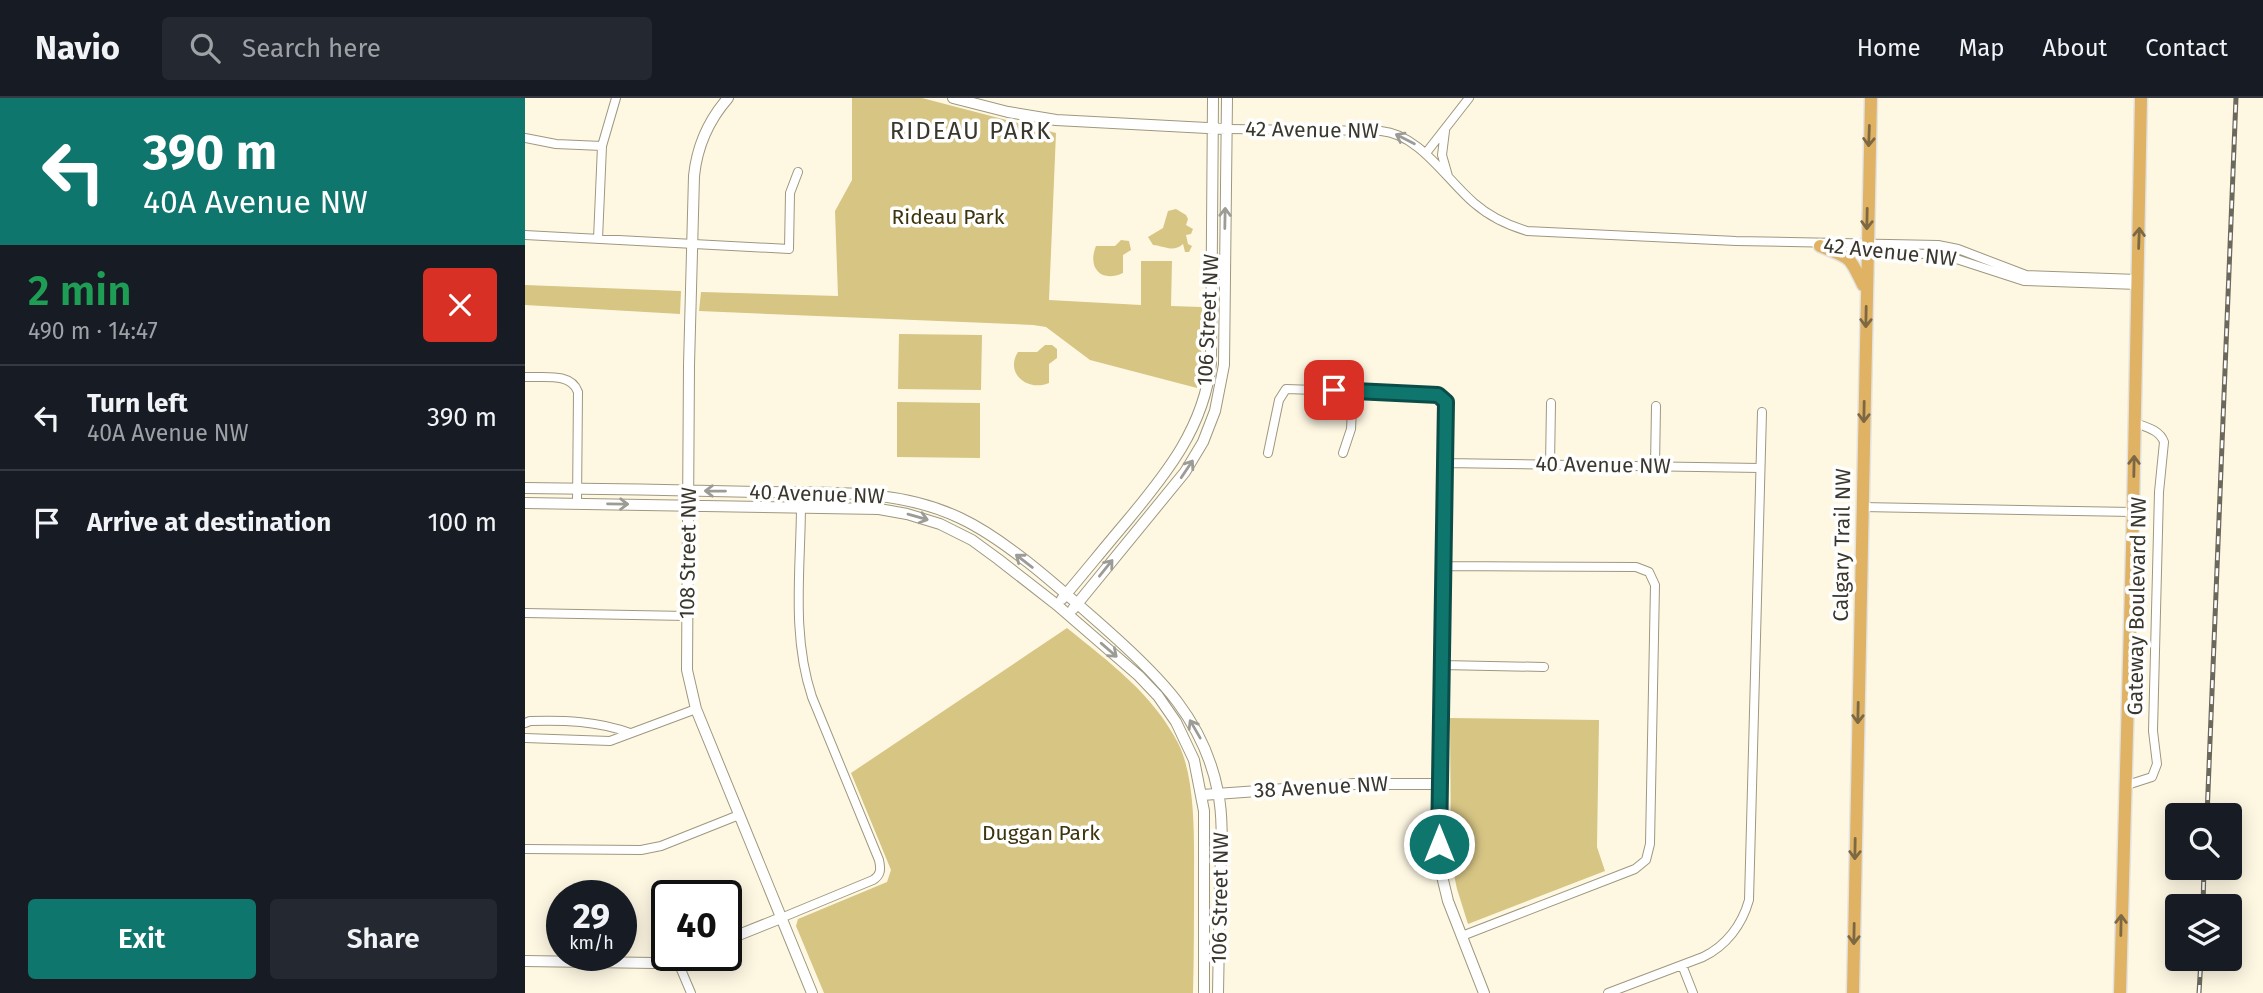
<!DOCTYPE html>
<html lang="en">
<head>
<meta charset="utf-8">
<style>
	body { margin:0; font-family:"Fira Sans",sans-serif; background:#242831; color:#f1f3f6; height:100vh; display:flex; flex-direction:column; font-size:26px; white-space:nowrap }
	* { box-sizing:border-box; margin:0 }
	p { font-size:23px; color:#9ea1a6 }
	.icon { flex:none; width:38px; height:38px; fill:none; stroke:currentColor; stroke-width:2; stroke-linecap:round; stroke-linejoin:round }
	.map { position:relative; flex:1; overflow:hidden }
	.sheet { display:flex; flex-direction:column; background:#171b24; width:525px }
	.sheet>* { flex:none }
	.guide { background:#0f766e; color:#fff; overflow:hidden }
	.controls { position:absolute; left:1640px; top:705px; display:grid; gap:14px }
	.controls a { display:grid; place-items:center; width:77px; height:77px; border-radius:7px; background:#171b24; box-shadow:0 4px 18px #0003; font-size:35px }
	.speed { position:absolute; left:21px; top:782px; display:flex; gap:14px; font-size:35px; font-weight:700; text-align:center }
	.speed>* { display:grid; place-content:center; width:91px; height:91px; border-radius:50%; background:#171b24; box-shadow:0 4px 18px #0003; line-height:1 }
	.speed small { font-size:18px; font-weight:400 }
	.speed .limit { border:4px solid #111; border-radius:10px; background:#fff; color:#111 }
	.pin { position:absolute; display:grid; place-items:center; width:60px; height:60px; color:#fff; margin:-30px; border-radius:14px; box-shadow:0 4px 10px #0006 }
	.me { position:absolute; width:77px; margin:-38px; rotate:0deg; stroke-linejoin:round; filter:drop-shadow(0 0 5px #0008) }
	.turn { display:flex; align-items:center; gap:24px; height:147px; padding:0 28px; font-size:32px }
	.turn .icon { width:91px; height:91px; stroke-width:2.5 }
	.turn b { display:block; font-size:49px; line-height:60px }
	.round { display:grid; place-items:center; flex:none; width:74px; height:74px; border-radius:7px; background:#242831 }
	.head { display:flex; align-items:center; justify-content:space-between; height:119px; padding:0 28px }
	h1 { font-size:42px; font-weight:600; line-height:52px; color:#1e9e55 }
	.button { display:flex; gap:14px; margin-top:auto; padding:14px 28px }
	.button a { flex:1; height:80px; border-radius:7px; background:#0f766e; color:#fff; font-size:28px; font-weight:600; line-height:80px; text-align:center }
	.button a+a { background:#242831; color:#f1f3f6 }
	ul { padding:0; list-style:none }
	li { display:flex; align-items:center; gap:21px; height:105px; padding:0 28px; border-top:2px solid #363941 }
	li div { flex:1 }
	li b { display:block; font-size:26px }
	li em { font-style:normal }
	header { display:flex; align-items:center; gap:42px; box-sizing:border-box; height:98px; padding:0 35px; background:#171b24; border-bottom:2px solid #363941 }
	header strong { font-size:33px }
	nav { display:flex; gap:38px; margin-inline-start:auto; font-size:24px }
	.search { width:490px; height:63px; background:#242831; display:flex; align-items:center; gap:18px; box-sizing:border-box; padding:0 24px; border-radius:7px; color:#9ea1a6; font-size:26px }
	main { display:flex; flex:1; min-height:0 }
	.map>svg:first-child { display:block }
	.green { fill:#d7c584 }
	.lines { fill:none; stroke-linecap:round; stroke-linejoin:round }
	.minor-casing { stroke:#9e987f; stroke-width:10 }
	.tertiary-casing { stroke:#9e987f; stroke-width:12 }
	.trunk-casing { stroke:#e3e3e2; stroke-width:15 }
	.minor { stroke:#fff; stroke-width:8 }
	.tertiary { stroke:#fff; stroke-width:10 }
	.trunk { stroke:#e0b264; stroke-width:12 }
	.rail-casing { stroke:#6c695c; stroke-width:5 }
	.rail { stroke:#fff; stroke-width:2.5; stroke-dasharray:8; stroke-linecap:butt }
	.oneway { stroke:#7c6843 }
	.oneway2 { stroke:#9c9b96 }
	.route-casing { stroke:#0a4d48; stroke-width:18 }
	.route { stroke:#0f766e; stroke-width:12 }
	.labels { text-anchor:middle; stroke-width:7; stroke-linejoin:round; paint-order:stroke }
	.street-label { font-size:21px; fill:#3a372d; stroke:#fff }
	.park-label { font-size:21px; fill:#3e340d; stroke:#fff }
	.quarter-label { font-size:24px; letter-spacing:2px; fill:#3a372d; stroke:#fff }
</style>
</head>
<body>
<header>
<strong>Navio</strong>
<div class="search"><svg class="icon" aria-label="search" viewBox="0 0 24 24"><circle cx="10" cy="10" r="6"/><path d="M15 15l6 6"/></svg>Search here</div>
<nav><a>Home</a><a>Map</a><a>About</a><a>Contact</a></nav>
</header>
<main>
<section class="sheet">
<div class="guide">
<div class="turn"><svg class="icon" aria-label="left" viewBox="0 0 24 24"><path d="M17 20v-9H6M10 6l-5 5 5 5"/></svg><div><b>390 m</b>40A Avenue NW</div></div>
</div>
<div class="head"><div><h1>2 min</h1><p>490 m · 14:47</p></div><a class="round" style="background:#d93025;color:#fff"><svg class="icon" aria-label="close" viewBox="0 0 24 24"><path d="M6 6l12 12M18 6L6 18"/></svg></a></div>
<ul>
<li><svg class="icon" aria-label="left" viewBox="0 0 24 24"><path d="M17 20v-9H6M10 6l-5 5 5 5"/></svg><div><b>Turn left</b><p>40A Avenue NW</p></div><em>390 m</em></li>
<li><svg class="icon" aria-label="arrive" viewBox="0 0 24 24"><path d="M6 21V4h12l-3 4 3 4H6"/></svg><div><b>Arrive at destination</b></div><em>100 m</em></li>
</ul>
<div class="button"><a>Exit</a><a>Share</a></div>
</section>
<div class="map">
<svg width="1738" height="895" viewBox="0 0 1738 895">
	<rect width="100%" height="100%" fill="#fef8e3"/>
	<path class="green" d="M327,0H397L531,35L524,202L616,207V163H647L646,208L677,209L676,262L672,290L565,262L521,229L508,227L174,213L176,194L313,198L310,113L327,82Z
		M651,111L661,117L663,121L661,127L668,131L666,136L661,137L663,146L667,148L664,154H660L658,146C648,155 640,148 628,147L623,139L638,130L643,113Z
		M596,142L604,143L606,152L598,157V175C576,185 562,170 571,148H590Z
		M0,187L156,193L155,216L0,207Z
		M374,236L457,237L456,292L373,291Z
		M520,247H527L532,251V260L524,266V285C504,294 479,276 493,254H512Z
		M372,304L455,305V360L372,359Z
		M542,530C584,564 628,596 653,645C671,680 669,743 669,782C669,820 669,857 668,895H299L271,828L273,821L362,784L366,772L326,675Z
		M925,620L1074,622L1072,749L1080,773L943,826L932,791L926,762Z"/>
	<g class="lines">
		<defs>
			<path id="minor" d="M701,31L856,33C894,36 921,81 949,105C965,119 982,127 1002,133L1211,143L1413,147L1433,151L1501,177L1613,181
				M920,33L917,57L923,78
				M0,40L31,46L77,48
				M901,55L944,0
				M0,137L264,151L265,95L273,74
				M73,141L77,48L91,0
				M1322,149L1363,154L1419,157L1499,183L1613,187
				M0,279C18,280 46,274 53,294L52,405
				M743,355L754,302L761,291L907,296L919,300L922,310L915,686
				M818,355L826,331L828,293
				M920,365L1235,370
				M1025,367L1026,305
				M1130,368L1131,308
				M1337,409L1608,414
				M918,468L1111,469L1124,474L1130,487L1125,746L1121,762L1110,771L937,838
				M0,515L162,518
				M917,567L1019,569
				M0,625L5,623C39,622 73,623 105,635
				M0,640L85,643L171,611
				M1599,688L1627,679L1632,666L1628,633L1634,394L1639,344C1635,332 1621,329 1610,325
				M0,751L116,752L136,748L214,717
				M256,820L348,782C356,777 356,771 354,762L287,599C265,533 277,463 276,395
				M152,862L166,895
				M1157,867L1168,895
				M1083,895L1178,859C1201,848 1217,827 1224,802L1237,314"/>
			<path id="tertiary" d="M203,0C183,23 172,48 169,78L164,267L162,572L171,611L287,895
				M428,0L483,14L531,22L701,31
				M0,390C78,391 155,392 233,394C301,395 372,390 435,420C484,443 541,496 582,532C635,579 679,622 693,694C699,724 696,754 695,784C694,821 694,858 693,895
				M0,405L354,411L382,416L415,426L447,442L473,461L532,507L614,578L633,598L651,624L669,662L679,713V895
				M537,501C559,475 580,449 602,423C642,375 679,329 686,265L688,0
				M548,511L660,374L678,344L690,313L699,267L702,0
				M677,697L829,686H915L916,774L923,803L959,895
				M201,842L256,820
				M0,863L129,865L152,862L164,858"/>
			<path id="trunk" d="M1295,148C1325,161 1323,155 1338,187
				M1328,895L1346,0
				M1595,895L1608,414L1616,0"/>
		</defs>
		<use href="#minor" class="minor-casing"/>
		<use href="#tertiary" class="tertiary-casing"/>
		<use href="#trunk" class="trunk-casing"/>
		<use href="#minor" class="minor"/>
		<use href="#tertiary" class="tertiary"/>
		<use href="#trunk" class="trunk"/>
		<defs>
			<path id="rail" d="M1682,718L1711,0
				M1678,808L1679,770
				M1674,895L1676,861"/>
		</defs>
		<use href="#rail" class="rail-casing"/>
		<use href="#rail" class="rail"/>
	</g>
	<defs><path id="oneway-shaft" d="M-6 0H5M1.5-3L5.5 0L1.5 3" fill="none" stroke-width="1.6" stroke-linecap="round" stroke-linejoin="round" transform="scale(1.75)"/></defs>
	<g class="oneway">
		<use href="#oneway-shaft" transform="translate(1344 38) rotate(92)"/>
		<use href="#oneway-shaft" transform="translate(1342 121) rotate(91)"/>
		<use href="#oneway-shaft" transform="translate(1614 140) rotate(-88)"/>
		<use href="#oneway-shaft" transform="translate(1341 219) rotate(91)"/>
		<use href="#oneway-shaft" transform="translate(1339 314) rotate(91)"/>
		<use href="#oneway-shaft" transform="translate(1609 368) rotate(-89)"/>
		<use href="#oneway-shaft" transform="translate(1333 615) rotate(91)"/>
		<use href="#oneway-shaft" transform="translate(1330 751) rotate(91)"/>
		<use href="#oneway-shaft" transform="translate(1596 827) rotate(-89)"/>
		<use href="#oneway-shaft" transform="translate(1329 836) rotate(91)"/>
	</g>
	<g class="oneway2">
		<use href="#oneway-shaft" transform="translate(880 41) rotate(-153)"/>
		<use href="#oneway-shaft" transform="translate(700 120) rotate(-89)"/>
		<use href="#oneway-shaft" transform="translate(662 371) rotate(-56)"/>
		<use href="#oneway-shaft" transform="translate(190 393) rotate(-179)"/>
		<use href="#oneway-shaft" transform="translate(93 406) rotate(1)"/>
		<use href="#oneway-shaft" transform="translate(393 419) rotate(16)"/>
		<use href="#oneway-shaft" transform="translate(499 463) rotate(-142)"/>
		<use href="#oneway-shaft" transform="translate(581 470) rotate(-51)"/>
		<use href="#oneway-shaft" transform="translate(584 552) rotate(41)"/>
		<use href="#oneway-shaft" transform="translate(670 631) rotate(-120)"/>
	</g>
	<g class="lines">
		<defs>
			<path id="route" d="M809,292L913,297L921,304L914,746"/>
		</defs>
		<use href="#route" class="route-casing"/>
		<use href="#route" class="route"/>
	</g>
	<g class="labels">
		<g class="street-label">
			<text transform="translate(787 32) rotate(1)" y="7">42 Avenue NW</text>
			<text transform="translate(1365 154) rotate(6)" y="7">42 Avenue NW</text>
			<text transform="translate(683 222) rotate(-87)" y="7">106 Street NW</text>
			<text transform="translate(1078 367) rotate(1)" y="7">40 Avenue NW</text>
			<text transform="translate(292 396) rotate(2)" y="7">40 Avenue NW</text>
			<text transform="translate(1317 447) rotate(-89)" y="7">Calgary Trail NW</text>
			<text transform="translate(163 455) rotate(-89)" y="7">108 Street NW</text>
			<text transform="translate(1612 508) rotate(-89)" y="7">Gateway Boulevard NW</text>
			<text transform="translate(796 689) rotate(-3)" y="7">38 Avenue NW</text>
			<text transform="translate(695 800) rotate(-89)" y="7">106 Street NW</text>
		</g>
		<g class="park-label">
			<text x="423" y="126">Rideau Park</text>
			<text x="516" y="742">Duggan Park</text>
		</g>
		<g class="quarter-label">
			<text x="446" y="41">RIDEAU PARK</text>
		</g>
	</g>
</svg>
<div class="controls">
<a><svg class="icon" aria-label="search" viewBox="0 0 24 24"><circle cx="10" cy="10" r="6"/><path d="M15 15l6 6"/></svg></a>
<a><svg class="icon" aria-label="layers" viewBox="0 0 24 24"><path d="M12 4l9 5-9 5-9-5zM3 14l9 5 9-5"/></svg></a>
</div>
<div class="speed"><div>29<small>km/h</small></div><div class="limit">40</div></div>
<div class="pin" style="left:809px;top:292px;background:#d93025"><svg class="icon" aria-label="arrive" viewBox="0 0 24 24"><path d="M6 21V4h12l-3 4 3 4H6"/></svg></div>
<svg class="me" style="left:914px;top:746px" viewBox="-20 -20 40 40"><circle r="17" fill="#0f766e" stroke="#fff" stroke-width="3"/><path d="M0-11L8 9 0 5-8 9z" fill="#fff"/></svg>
</div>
</main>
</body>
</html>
